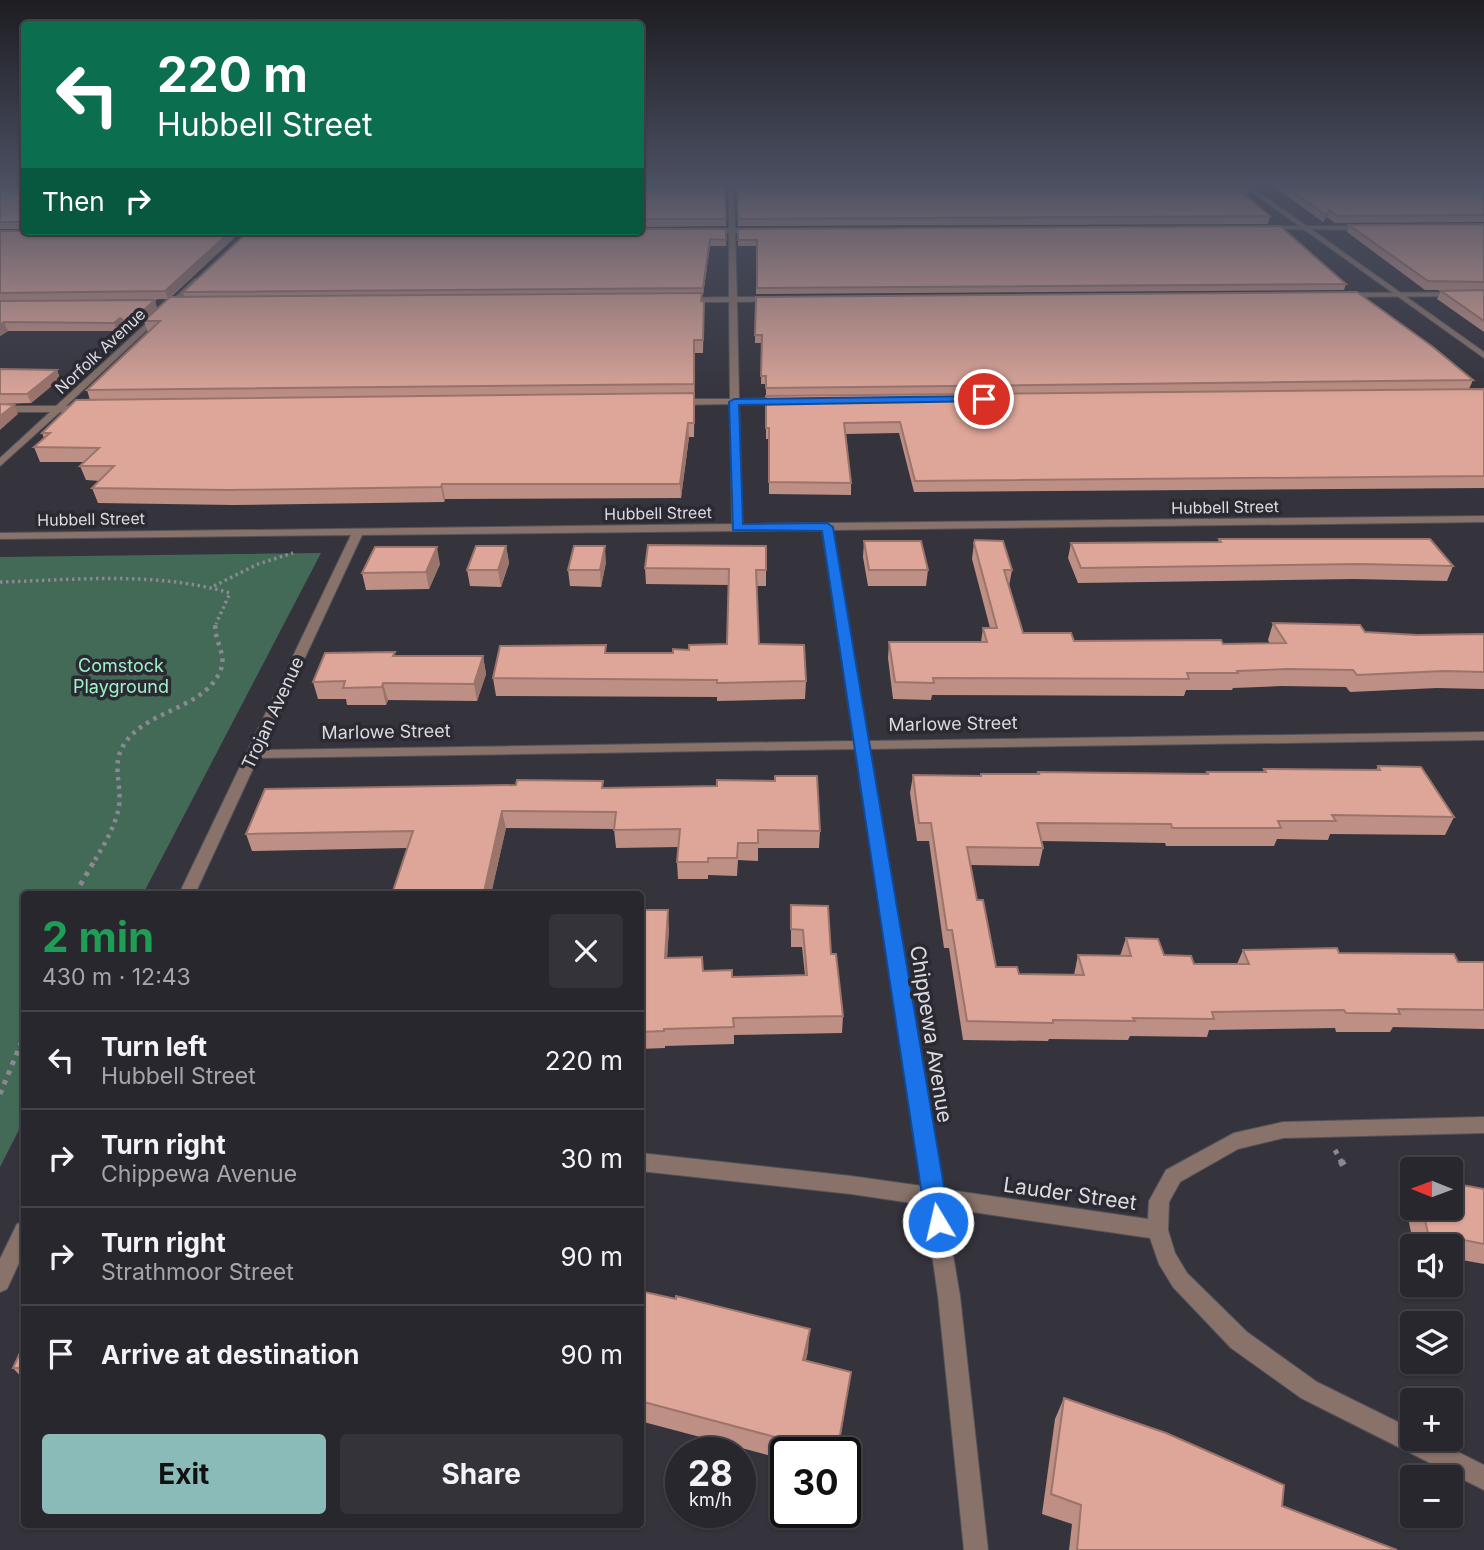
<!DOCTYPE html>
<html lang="en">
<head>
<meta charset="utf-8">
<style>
	body { margin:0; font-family:Inter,sans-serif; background:#34333a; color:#f1f3f6; height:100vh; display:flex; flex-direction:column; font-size:26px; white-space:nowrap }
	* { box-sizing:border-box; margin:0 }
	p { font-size:23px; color:#a5a5aa }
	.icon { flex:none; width:38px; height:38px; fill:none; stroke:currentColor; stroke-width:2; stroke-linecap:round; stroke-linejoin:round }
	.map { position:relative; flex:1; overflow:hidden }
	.side { position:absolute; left:21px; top:891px; width:623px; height:637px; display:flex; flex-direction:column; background:#28272e; border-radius:7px; box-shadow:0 2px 5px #0004,0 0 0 2px #44444a }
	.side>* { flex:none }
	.guide { position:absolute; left:21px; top:21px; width:623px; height:214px; border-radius:7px; box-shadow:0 2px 5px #0004,0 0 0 2px #44444a; background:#0b6e4f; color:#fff; overflow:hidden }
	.needle { width:46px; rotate:271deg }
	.fabs { position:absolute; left:1400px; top:1157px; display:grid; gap:14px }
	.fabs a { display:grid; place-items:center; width:63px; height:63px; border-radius:7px; background:#28272e; box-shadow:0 2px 5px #0004,0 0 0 2px #44444a; font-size:35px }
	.speed { position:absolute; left:665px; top:1437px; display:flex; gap:14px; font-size:35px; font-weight:700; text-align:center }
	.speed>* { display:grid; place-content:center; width:91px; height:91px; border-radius:50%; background:#28272e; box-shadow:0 2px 5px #0004,0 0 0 2px #44444a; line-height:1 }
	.speed small { font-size:18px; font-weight:400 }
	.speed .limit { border:4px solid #111; border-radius:10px; background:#fff; color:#111 }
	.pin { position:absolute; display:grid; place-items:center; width:60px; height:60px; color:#fff; margin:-30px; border:4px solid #fff; border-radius:50%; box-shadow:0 2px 7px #0007 }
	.me { position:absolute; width:77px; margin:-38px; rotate:351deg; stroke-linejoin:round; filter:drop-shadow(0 0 5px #0008) }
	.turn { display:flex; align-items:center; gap:24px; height:147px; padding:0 21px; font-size:32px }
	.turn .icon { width:91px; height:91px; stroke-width:2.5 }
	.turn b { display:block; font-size:49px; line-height:60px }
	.then { display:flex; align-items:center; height:66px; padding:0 21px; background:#0003; gap:14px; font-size:26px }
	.round { display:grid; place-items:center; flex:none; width:74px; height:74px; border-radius:7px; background:#34333a }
	.head { display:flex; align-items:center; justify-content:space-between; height:119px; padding:0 21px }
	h1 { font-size:42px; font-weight:700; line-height:52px; color:#1e9e55 }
	.cta { display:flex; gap:14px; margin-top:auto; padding:14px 21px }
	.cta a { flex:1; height:80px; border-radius:7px; background:#8bbbb9; color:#111; font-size:28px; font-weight:700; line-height:80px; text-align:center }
	.cta a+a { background:#34333a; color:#f1f3f6 }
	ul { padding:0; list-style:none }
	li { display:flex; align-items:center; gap:21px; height:98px; padding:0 21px; border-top:2px solid #44444a }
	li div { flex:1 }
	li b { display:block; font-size:26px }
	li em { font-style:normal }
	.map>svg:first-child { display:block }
	.green { fill:#436957 }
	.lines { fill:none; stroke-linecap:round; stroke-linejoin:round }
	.minor-casing { stroke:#53525b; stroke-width:2 }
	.tertiary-casing { stroke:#53525b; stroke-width:2 }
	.path-far3 { stroke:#8a8991; stroke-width:3.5; stroke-dasharray:2.5 3.5; stroke-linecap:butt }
	.path-far2 { stroke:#8a8991; stroke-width:4.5; stroke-dasharray:3.5 5; stroke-linecap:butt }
	.path-far1 { stroke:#8a8991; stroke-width:5; stroke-dasharray:4.5 6; stroke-linecap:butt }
	.path { stroke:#8a8991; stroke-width:7; stroke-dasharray:5 8; stroke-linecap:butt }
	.minor { fill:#887269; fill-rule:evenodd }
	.tertiary { fill:#887269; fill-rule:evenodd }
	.wall { fill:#be8f84 }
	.shaded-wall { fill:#9b746b }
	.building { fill:#dda699; stroke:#9b746b; stroke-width:2 }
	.route { fill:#1a73e8; stroke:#114b97; stroke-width:2 }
	.labels { text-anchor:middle; stroke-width:7; stroke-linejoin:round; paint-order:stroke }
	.far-street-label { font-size:16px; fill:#dcdbe1; stroke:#2b2a33 }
	.park-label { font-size:18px; fill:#9ef1c9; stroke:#2b2a33 }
	.street-label { font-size:18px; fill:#dcdbe1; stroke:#2b2a33 }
	.near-street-label { font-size:21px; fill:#dcdbe1; stroke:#2b2a33 }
</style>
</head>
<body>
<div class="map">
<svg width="1484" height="1550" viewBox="0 0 1484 1550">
	<rect width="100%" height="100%" fill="#35343d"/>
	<path class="green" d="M321,553L143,894H24V1120L0,1167V557Z"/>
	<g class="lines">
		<defs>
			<path id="minor" d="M728,183H734L735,229L758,231L735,233L737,297H776L780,299L776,301L737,302L739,399L783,398L787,401L783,404H739L742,524L1484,516V522L833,530L868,741L1484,732V740L869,749L942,1189L1148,1219L1149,1201L1166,1170L1234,1133L1283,1122L1484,1117V1133L1283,1138L1238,1149L1180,1182L1169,1202L1168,1230L1175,1253L1187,1273L1247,1332L1317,1382L1412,1429V1438H1430L1484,1465V1490L1301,1398L1231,1348L1173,1287L1159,1264L1150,1238L945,1208L960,1296L988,1550H964L938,1296L925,1205L851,1194L640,1171V1153L851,1176L922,1186L855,749L258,758L195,894H179L351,535L0,539V533L732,524L730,404L677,405L673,402L677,399H730L729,302H684L680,300L684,298L729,297V233L705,231L729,229ZM822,530L854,741L262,750L362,535Z
				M1265,226H1367L1370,228L1367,230L1263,229Z
				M215,231H265L268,233L265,235L213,234Z
				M195,279L200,280L66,406H83L87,409L86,411L60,412L0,466V458L50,412H0V406H56Z
				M1484,292V296L1342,297L1338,295L1342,293Z
				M24,1221V1252L7,1289L0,1292V1259L17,1224Z"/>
			<path id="tertiary" d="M1239,183H1246L1484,352V358Z"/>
		</defs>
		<use href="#minor" class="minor-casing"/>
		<use href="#tertiary" class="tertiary-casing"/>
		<path class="path-far3" d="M0,582C77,580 155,571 230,593L216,624
			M214,586L258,564L293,553"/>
		<path class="path-far2" d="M95,860C105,843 116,825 119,806C122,786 112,767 122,748C142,709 205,711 221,669C227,653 212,638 216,622"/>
		<path class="path-far1" d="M75,894L96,858
			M0,1094L24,1036
			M1335,1150L1342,1163"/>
		<path class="path" d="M1341,1161L1345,1168"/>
		<use href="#minor" class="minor"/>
		<use href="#tertiary" class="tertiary"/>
	</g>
	<path class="wall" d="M0,183H24V229H0Z
		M640,183H726V226L640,227Z
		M737,183L1250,185L1248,193L1246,195L1270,216L1268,224L738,226Z
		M1269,183H1484V222L1335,223L1327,217L1323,222Z
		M1484,224V290H1425L1347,232L1349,225Z
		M726,229V246H710L703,295H702V301H704L703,353H695L694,437H689L681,498L445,499L444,502L233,505L98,503L92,488L100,481L86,480L80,466L84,462H40L34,447L44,438L42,433L90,400L87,390L148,333L144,321L168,299L27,301L155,300L157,309L131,333L123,326L117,331H8L0,336V231L234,238L171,297H184L183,292Z
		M738,229L1346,284L1344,290L756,294L757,246H738Z
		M1484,290V332L1437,299L1441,291Z
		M756,297L1473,380L1469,389L1056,393L1484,389V488L914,492L899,433L846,434L851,483V495L769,494V439H766V384H761L762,343H755Z
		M0,369L57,370L60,379L31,403L0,404Z
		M1219,539L1453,566L1447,581L1354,579L1078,583L1068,558L1071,543L1218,542Z
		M864,541L928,570L926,586H868L863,557Z
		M974,543L1012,570L1009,586L1023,633L1074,641L1223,644H1270L1268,640L1273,623L1365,632L1417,635L1484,634V689L1437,688L1350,692L1346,687L1281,686L1233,688L1232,690H1186L1184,696L932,695L931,700L893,699L888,658L889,642H981L983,628H990L972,559Z
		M506,546L509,563L501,587L470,586L467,570Z
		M766,546V586H756L759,644L806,681L805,699L717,701V697L496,696L493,678L606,645V653H673L727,644L728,585L646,584L645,568Z
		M606,562L601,587L570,586L568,570Z
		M440,564L429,589L366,590L362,573Z
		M395,656H483L486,674L477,701L388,700L386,705H347L346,699H318L313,682Z
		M1378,766L1454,817L1445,835L1330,834L1328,840L1277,839L1274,846H1166L1165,843L1041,841L1043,848L1039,866L971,865L977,900L996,967L1019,974L1074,975L1078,955L1120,956L1126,938L1164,955L1194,964H1237L1243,950L1339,953L1458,962H1484V1029L1393,1027L1390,1032H1336L1335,1028L1209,1030L1207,1037L1130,1036L1128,1040L1049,1039L1048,1041L963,1040L949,948H944L929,841H917L910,793L913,775L980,776L981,774H1038V772L1207,774V772H1263L1264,769L1376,770Z
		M604,788L820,831L819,848H758V861L738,860L737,876L708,875V879H678L677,862L679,847L616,848L614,829L506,828L491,894H392L407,848L252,851L246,834Z
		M791,905L831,954L843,1016L842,1033L734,1035V1044L665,1046V1048L640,1049V910L669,928L667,958L703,971L732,977L805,975L802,947H791Z
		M1412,1180V1208H1451L1484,1189V1264L1451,1258V1246H1414L1403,1195Z
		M640,1291L808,1351L806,1360L851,1372L838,1452H786V1460L640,1421Z
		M24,1344V1380L13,1368Z
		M1064,1398L1282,1506L1397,1550H1069L1072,1524L1042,1514L1055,1419Z"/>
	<path class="shaded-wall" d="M1330,210L1327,217L1323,222L1326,215Z
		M231,231H233L234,238L168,299L165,291Z
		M710,239V246L703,295V288Z
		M155,300L157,309L131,333L128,324Z
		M120,318L123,326L117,331L114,323Z
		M4,322L8,331L0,336V325Z
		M57,370L60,379L31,403L27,394Z
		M14,405L18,414L0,430V416Z
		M688,423L689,437L681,498L680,484Z
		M442,484L445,499L444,502L441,487Z
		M506,546L509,563L501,587L498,570Z
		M605,546L606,562L601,587L600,570Z
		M437,547L440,564L429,589L426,572Z
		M483,656L486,674L477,701L474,684Z
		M383,683L388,700L386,705L382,687Z
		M502,811L506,828L491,894H485L484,892Z
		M668,910L669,928L666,975L665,958Z
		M810,1329L808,1351L801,1381L803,1360Z
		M851,1372L838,1452H837Z"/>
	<path class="building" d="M0,183H24V222H0Z
		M640,183H725L726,219H640Z
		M737,183H1246L1250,185L1243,193L1270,216L738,219Z
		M1281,183H1484V215L1337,216L1330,210L1326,215Z
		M1484,224V282L1428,281L1349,225Z
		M1280,226L1346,284L757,288V240H738V229Z
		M640,229H726V240L710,239L703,288L183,292L248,232L640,231Z
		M0,231H231L165,291L0,293Z
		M1484,290V321L1441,291Z
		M1357,292L1433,347L1473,380L766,388V376H761L762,335H755L756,297Z
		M702,293L701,301H704L703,340H694V384L87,390L160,321H144L170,297Z
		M155,300L128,324L120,318L114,323L4,322L0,325V301Z
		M0,369L57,370L27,394H0Z
		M1484,389V476L915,481L900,422L844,423L851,483L769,482V428H766V396Z
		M694,393V423H688L680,484H442L441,487L229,490L92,488L114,466H80L99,448L34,447L50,433H42L76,400Z
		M0,404L14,405L0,416Z
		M1219,539H1430L1453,566L1359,564L1081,568L1071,543L1221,542Z
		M975,540L1003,541L1012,570H1004L1023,633H1071L1074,641L1221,640L1223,644L1286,643L1273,623L1360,625L1365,632L1417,635L1484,634V672L1444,671L1357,675L1353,670L1288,669L1237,671L1238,673H1187L1189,679L933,678L934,683L895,682L889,642H987L983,628H997L974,543Z
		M864,541H921L928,570H869Z
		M648,545L766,546V570H756L759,644L804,645L806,681L717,683V680L493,678L500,646L606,645L605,653H673V649L689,650V645L727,644L729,569L645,568Z
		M476,546H506L498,570H467Z
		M574,546H605L600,570H568Z
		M375,547H437L426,572L362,573Z
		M395,652L393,656H483L474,684L383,683L382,687L343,688L345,681L313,682L325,653Z
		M1378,766L1421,767L1454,817L1332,815L1336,821H1278L1281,828H1172L1171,824L1037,823L1043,848L967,847L977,900H983L996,967H1017L1019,974L1084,975L1078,955L1131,956L1126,938L1158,939L1164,955L1191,956L1194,964H1249L1243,950L1337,948L1339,953L1454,954L1458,962H1484V1010L1398,1009L1400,1014L1346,1013L1344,1010L1212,1012L1214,1019L1133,1018L1135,1021L1053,1020V1023L967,1021L952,930H947L931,823H919L913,775L981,776V774H1039L1038,772L1208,774L1207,772H1266L1264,769L1380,770Z
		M775,776H817L820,831L758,830V843H738L737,858H708V862H677L680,829L614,830L616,812L502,811L484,892H436V894H392L413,831L246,834L265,789L516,785L517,780L603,781L602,788L717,786V780L775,781Z
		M791,905L828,906L831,954H836L843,1016L733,1018L734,1027L664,1029V1031L640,1032V910H668L665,958L702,957L703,971L732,970V977L807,975L803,930L791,929Z
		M1451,1183L1484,1189V1244L1428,1233L1422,1208H1451Z
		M640,1291L676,1299V1296L810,1329L803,1360L851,1372L837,1452H831L640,1401Z
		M24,1344V1368H13Z
		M1064,1398L1166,1433L1284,1485L1282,1506L1397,1550H1077L1081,1505L1051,1494Z"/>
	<linearGradient id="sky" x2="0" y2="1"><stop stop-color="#1d1d22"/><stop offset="0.46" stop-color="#4b5062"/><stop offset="1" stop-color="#4b5062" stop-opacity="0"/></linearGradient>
	<rect width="1484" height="400" fill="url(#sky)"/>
	<path class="route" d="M984,396L988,397V401L739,405L743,524L827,523L833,527L950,1222L946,1229L938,1232L930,1229L926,1222L822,531L733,530L729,402L734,399Z"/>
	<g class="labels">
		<g class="far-street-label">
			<text transform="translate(100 351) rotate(-43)" y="6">Norfolk Avenue</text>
			<text transform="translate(1225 507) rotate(-1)" y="6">Hubbell Street</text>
			<text transform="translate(658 513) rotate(-1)" y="6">Hubbell Street</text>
			<text transform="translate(91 519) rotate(-1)" y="6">Hubbell Street</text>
		</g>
		<g class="park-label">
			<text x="121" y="672">Comstock<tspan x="121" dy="21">Playground</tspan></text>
		</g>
		<g class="street-label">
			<text transform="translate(273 713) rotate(-65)" y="6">Trojan Avenue</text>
			<text transform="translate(953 724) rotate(-1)" y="6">Marlowe Street</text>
			<text transform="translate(386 732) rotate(-1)" y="6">Marlowe Street</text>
		</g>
		<g class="near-street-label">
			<text transform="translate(931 1034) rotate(81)" y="7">Chippewa Avenue</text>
			<text transform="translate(1070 1194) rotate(8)" y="7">Lauder Street</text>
		</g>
	</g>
</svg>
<div class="fabs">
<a><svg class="needle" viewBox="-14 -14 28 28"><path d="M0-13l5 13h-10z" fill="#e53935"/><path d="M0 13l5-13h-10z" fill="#a5a5aa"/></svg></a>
<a><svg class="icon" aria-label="sound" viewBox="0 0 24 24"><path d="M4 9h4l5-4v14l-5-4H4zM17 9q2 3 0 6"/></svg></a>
<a><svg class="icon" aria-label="layers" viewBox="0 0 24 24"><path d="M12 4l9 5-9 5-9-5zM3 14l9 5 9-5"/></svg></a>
<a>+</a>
<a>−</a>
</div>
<div class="speed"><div>28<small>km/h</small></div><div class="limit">30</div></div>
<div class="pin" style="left:984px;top:399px;background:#d93025"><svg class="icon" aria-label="arrive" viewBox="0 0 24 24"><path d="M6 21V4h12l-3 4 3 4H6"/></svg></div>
<svg class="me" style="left:938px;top:1222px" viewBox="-20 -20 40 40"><circle r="17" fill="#1a73e8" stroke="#fff" stroke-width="3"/><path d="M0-11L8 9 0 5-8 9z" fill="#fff"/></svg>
<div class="guide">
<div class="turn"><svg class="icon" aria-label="left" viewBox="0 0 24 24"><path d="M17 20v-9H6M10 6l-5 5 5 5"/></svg><div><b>220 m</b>Hubbell Street</div></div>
<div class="then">Then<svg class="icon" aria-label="right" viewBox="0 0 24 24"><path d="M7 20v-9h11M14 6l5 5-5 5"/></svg></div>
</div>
<section class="side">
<div class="head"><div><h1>2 min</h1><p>430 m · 12:43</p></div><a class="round"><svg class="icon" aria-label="close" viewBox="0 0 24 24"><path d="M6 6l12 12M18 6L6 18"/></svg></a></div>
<ul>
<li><svg class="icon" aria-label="left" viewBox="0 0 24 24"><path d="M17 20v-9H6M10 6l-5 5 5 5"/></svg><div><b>Turn left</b><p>Hubbell Street</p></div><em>220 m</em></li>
<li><svg class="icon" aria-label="right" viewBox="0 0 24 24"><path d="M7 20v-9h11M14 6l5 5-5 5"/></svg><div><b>Turn right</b><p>Chippewa Avenue</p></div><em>30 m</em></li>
<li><svg class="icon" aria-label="right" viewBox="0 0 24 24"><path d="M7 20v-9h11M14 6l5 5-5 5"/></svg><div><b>Turn right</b><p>Strathmoor Street</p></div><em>90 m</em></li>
<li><svg class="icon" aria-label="arrive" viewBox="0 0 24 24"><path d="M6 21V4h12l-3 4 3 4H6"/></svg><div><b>Arrive at destination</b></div><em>90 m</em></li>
</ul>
<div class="cta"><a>Exit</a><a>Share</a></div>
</section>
</div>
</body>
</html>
